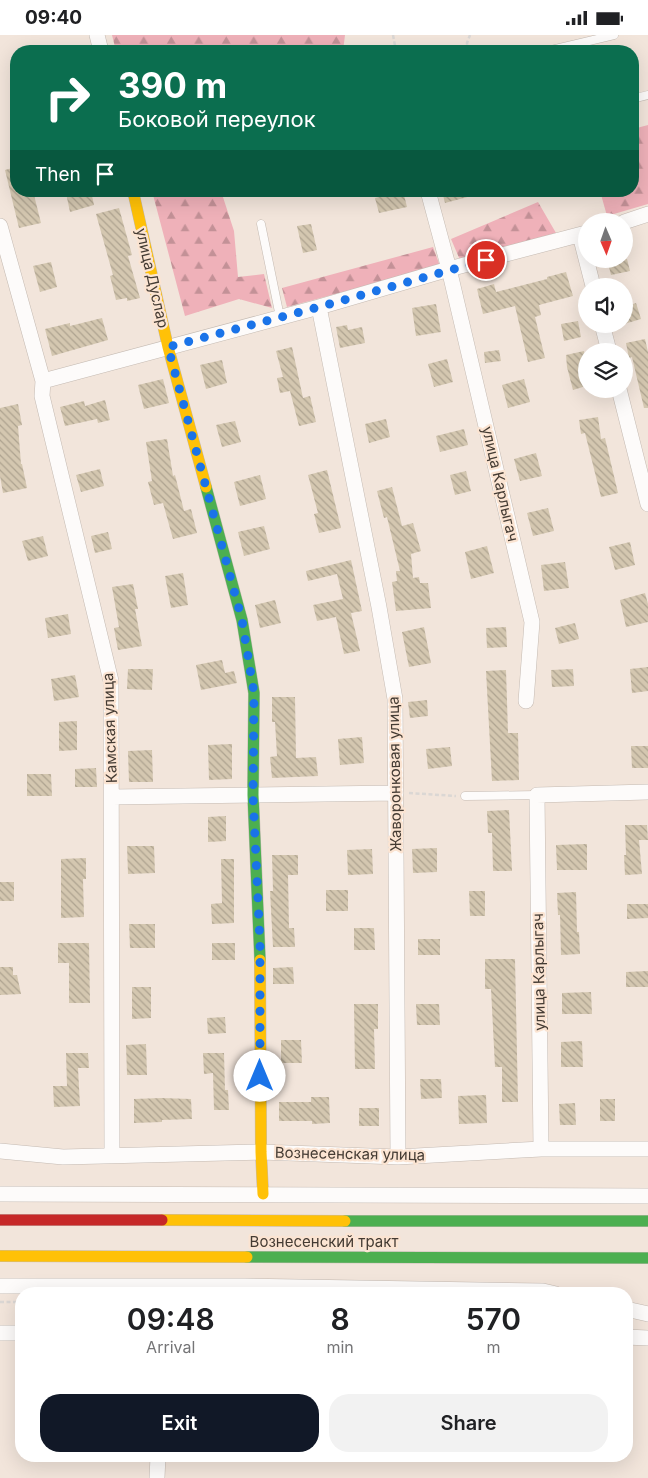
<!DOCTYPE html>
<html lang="en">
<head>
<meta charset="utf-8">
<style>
	body { margin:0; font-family:Inter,sans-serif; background:#f2f2f2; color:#202124; height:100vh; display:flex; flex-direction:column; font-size:19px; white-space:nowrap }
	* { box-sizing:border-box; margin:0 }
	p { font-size:16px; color:#757577 }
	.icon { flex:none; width:28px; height:28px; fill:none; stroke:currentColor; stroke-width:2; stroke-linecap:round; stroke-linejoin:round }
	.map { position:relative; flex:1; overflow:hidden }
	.details { position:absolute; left:15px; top:1252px; width:618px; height:175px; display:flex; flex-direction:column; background:#fff; border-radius:20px; box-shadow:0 5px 20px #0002 }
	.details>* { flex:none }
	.guide { position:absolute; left:10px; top:10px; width:629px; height:152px; border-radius:20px; box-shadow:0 5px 20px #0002; background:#0b6e4f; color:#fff; overflow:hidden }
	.needle { width:32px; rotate:178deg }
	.buttons { position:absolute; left:578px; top:178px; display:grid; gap:10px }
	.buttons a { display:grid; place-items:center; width:55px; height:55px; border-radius:50%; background:#fff; box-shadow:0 5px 20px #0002; font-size:25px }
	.pin { position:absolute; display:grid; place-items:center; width:42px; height:42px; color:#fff; margin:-21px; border:2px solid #fff; border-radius:50%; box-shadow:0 1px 5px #0007 }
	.me { position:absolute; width:55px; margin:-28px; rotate:0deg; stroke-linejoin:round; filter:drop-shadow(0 0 4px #0008) }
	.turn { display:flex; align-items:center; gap:18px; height:105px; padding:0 25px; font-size:22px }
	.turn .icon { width:65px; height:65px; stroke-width:2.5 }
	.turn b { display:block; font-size:35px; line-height:42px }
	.then { display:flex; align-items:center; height:48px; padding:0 25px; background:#0003; gap:10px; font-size:19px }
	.eta { display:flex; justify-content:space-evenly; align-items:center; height:85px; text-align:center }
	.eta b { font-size:30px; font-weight:600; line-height:35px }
	.action { display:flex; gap:10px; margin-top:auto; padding:10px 25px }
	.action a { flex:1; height:58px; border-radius:20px; background:#111827; color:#fff; font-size:20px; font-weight:600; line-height:58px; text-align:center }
	.action a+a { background:#f2f2f2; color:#202124 }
	.status { display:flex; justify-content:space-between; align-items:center; height:35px; padding:0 25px; background:#fff; direction:ltr }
	.status svg { height:14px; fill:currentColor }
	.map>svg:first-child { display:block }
	.forest { fill:url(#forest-firs) }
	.building { fill:url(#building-back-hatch) }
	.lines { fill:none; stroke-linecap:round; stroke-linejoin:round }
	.lane-casing { stroke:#c4bab2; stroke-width:9 }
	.street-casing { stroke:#c4bab2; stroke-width:16 }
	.fast-casing { stroke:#c4bab2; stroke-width:12 }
	.slow-casing { stroke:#c4bab2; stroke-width:12 }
	.jam-casing { stroke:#c4bab2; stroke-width:12 }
	.path { stroke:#dbd7d4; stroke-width:2.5; stroke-dasharray:4 2.5; stroke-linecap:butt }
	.lane { stroke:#fdfbfa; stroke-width:8 }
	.street { stroke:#fdfbfa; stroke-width:15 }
	.fast { stroke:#4caf50; stroke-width:11 }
	.slow { stroke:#ffc107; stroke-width:11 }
	.jam { stroke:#c62828; stroke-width:11 }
	.route { stroke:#1a73e8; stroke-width:9; stroke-dasharray:0 16.2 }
	.labels { text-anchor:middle; stroke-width:4.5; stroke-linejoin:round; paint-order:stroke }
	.street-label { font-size:15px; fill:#443b33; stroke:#fbe4d2 }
</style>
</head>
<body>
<div class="status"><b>09:40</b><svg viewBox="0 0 49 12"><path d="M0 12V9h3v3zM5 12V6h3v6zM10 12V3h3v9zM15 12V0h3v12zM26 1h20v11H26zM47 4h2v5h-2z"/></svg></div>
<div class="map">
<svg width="648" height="1443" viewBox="0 0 648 1443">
	<defs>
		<pattern id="forest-firs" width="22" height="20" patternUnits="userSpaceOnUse" patternTransform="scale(1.25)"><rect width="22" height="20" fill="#efb1b9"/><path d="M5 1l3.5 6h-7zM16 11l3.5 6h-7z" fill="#c39197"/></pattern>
		<pattern id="building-back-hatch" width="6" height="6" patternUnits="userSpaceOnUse" patternTransform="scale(1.25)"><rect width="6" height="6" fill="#d4c7b0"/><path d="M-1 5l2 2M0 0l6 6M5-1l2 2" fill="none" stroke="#aea390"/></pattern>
	</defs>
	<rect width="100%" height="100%" fill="#f2e5db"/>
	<path class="forest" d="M112,0H345L343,16H116Z
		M648,90V169L607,181L600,156H632L633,94Z
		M152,156H221L234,196L238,242L264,239L272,273L239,264L185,281Z
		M538,167L556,198L460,225L451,204Z
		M433,212L440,231L287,272L282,253Z"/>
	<path class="building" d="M16,132V156H33L41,188L19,193L5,135Z
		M72,156H91L94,170L70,177L66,158Z
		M403,156L407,172L379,178L375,163Z
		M442,156H475V160L445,168Z
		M119,173L132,220L128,221L140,263L127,266V263L116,265L110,241L113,240L96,179Z
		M311,189L317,215L303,218L297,191Z
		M607,224H627L630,236L611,240Z
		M51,227L57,252L40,257L33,231Z
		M566,237L573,261L539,270L541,280L535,282L545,323L528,327L515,271L483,279L477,254L494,249L496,257L547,244V242Z
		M636,268L641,284L624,289V272Z
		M436,269L441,297L416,301L412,273Z
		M102,283L108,305L52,321L45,294L70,288V291Z
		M578,286L581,302L564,306L561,289Z
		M347,290L348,295L362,292L365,308L340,313L336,292Z
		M645,304L648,317V373H644L632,322L629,323L626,308Z
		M292,312L303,363L310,361L316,387L299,391L290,356L280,358L277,343L283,342L276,316Z
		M499,315L501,326L485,328L484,317Z
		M584,316L586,331V351L573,355L567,332L566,320Z
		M447,324L453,347L434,352L428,329Z
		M222,325L227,348L206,354L200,330Z
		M163,344L169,368L144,374L138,350Z
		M524,344L530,367L508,373L502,350Z
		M105,365L110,385L98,388L97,384L65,391L60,372L84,366L85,371Z
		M18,369L22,390L18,391L21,429H22L27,453L3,458L0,441V373Z
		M598,382L601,404L605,403L618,458L601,462L585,398L581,399L579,385Z
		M386,384L390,402L369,408L365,389Z
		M235,386L241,407L222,412L216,390Z
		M464,394L468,410L440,417L436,401Z
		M167,404L173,441L175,440L184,476L191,474L197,498L173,504L163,468L154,470L148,447L152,446L146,407Z
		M536,418L542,441L520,446L514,424Z
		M100,434L104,451L81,457L76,440Z
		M327,435L341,493L319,498L314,479L318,478L308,440Z
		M466,436L471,456L455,460L450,440Z
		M260,440L266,464L240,471L234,447Z
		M392,452L402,491L413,488L421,516L411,519L413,543L419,542L420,548H428L431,573L396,576L392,547L397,546L396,536H400L387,482L384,483L377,456Z
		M548,473L554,496L533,501L527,478Z
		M264,491L270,514L244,521L238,497Z
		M108,497L112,514L95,518L91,501Z
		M43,501L48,521L28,526L22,506Z
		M630,507L635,530L615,535L609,512Z
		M487,511L494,538L471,544L465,517Z
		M351,525L362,576L351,578L360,616L344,619L336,582L317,586L313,570L343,564L337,539L308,546L306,536Z
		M565,527L569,553L544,556L541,530Z
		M183,538L188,570L171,573L165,541Z
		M133,549L138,574H135L142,611L118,615L114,593L119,592L112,552Z
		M645,558L648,569V587L626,592L620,565Z
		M275,565L281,588L260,593L255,570Z
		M68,579L71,599L48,603L45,583Z
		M575,588L579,604L559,609L555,593Z
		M424,592L431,628L409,632L402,597Z
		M506,592L507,612L487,613L486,593Z
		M222,625L225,638L234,636L237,648L201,655L196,630Z
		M648,632V656L632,658L630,634Z
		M128,634H153L152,655L127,654Z
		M573,634L574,651L552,652L551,635Z
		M506,635L508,698H518L519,745L492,746L486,636Z
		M75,640L79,662L54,666L51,644Z
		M272,662H295L296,723L316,722L318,741L272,743L270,722L277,721L275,687H272Z
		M427,665L428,681L410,683L408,667Z
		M77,686V715L59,716V687Z
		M362,702L364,728L340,730L338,704Z
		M232,709V744L209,745L208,710Z
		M631,711H648V733H632Z
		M450,712L452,731L428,734L426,714Z
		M152,715L153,747H129L128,716Z
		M96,733L97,752H75V734Z
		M27,739H51L52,761H27Z
		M509,775L512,836H493L492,798H488L487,776Z
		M226,781V806L208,807V782Z
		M625,790H647L648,805H639L642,839L625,840L624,820H626Z
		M587,809V835H557L556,810Z
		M127,811H154L155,838L128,839Z
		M437,813V837L413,838L412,814Z
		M372,814L373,839L348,840L347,815Z
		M272,820H298V840H288L289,893H294L295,912H273L270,856H273Z
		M86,823V844H83L84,882L61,883V824Z
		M221,824H234V888L212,889L211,869L222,868Z
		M0,847H14V866H0Z
		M326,855H348V876H326Z
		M469,856H485V881H470Z
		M576,857L577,897H579L580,919L561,920L560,880H558L557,858Z
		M627,869H648V883L627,884Z
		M129,889H155V913H130Z
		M354,893H374L375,915H354Z
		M418,904H440V920H418Z
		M58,908H89L90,968H69V928H58Z
		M212,908H235V925H212Z
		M485,924H515L518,1067H502V1032H495L491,954H485Z
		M0,932H13V940H17L21,959L0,960Z
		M293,932L294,949H273V933Z
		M648,936V952H626V937Z
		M132,952H151V983L132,984Z
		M591,957L592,979H562V958Z
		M354,969H378V994H374L375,1034H355Z
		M416,969H439L440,990H417Z
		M225,982L226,998L208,999L207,983Z
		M281,1005H301L302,1028H281Z
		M582,1006L583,1032H561V1007Z
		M146,1009L147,1040H127L126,1010Z
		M66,1018H88L89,1033H78L80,1071L54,1072L53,1051H67Z
		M203,1018H224L225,1055H228L229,1075H214L213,1038L204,1039Z
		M420,1044H441L442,1063L421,1064Z
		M486,1060L487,1088L459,1089L458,1061Z
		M311,1062H329L330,1088L312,1089V1086H279V1067H311Z
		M161,1063L191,1064L192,1084L162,1085V1087L134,1088V1064Z
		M600,1064H615V1086H600Z
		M575,1068L576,1090H560L559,1069Z
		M359,1073H379V1091H359Z"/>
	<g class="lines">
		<defs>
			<path id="lane" d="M547,16L614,0
				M632,64L648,60
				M261,189L280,282
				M465,761L537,760"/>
			<path id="street" d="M97,0L101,16
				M428,156L449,234L532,587L526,666
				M624,187L648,179
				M0,191L43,346L42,361L111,646L112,1119
				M580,200L593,251
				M319,272L379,572L395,664L398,1122
				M602,289L609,316
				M43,346L319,272L449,234L586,198
				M619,354L648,469
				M112,762L396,758
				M541,1114L537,760L648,757
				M0,1116L63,1122L261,1117L398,1122L541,1114H648
				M0,1159L648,1161
				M0,1251H245L543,1256L556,1259
				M626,1274L648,1279
				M0,1298H21
				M626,1302L648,1303
				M157,1443L158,1421"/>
			<path id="fast" d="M206,452L242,585L254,658L253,760L260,925
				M345,1186H648
				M247,1222L648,1223"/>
			<path id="slow" d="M133,156L168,312L206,452
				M260,925L261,1117L263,1159
				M162,1185L345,1186
				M0,1221L247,1222"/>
			<path id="jam" d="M0,1185H162"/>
		</defs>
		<use href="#lane" class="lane-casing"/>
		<use href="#street" class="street-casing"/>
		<use href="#fast" class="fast-casing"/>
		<use href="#slow" class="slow-casing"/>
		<use href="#jam" class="jam-casing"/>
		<path class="path" d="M393,0L396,16
			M468,16L467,8L470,0
			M409,758L456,761
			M0,1267H21"/>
		<use href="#lane" class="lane"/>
		<use href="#street" class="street"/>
		<use href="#fast" class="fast"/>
		<use href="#slow" class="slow"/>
		<use href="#jam" class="jam"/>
	</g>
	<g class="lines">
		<path class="route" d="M260,1041V908L253,760L254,658L242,585L168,312L319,272L486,225"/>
	</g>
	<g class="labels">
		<g class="street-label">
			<text transform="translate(152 243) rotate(77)" y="5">улица Дуслар</text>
			<text transform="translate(500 449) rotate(77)" y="5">улица Карлыгач</text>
			<text transform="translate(110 693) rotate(-92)" y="5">Камская улица</text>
			<text transform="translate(395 739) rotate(-91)" y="5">Жаворонковая улица</text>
			<text transform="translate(539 937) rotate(-91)" y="5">улица Карлыгач</text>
			<text transform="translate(350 1119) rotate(1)" y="5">Вознесенская улица</text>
			<text x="324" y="1212">Вознесенский тракт</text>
		</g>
	</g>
</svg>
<div class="buttons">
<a><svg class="needle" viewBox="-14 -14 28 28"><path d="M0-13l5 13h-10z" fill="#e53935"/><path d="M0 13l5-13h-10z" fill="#757577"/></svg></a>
<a><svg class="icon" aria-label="sound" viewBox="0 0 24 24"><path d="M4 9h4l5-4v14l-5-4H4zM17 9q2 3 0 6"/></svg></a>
<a><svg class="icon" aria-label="layers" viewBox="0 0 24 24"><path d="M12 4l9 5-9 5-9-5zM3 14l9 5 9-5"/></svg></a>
</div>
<div class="pin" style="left:486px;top:225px;background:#d93025"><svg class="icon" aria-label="arrive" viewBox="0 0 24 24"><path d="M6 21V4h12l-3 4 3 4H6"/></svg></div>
<svg class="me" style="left:260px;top:1041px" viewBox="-20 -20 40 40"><circle r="19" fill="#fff"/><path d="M0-13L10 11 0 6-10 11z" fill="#1a73e8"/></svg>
<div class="guide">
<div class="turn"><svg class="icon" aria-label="right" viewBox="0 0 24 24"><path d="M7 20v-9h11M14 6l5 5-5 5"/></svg><div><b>390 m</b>Боковой переулок</div></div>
<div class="then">Then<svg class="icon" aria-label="arrive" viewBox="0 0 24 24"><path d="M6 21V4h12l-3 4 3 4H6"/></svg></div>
</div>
<section class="details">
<div class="eta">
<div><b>09:48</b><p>Arrival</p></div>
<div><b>8</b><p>min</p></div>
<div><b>570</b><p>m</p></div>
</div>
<div class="action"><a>Exit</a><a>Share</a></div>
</section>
</div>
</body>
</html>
